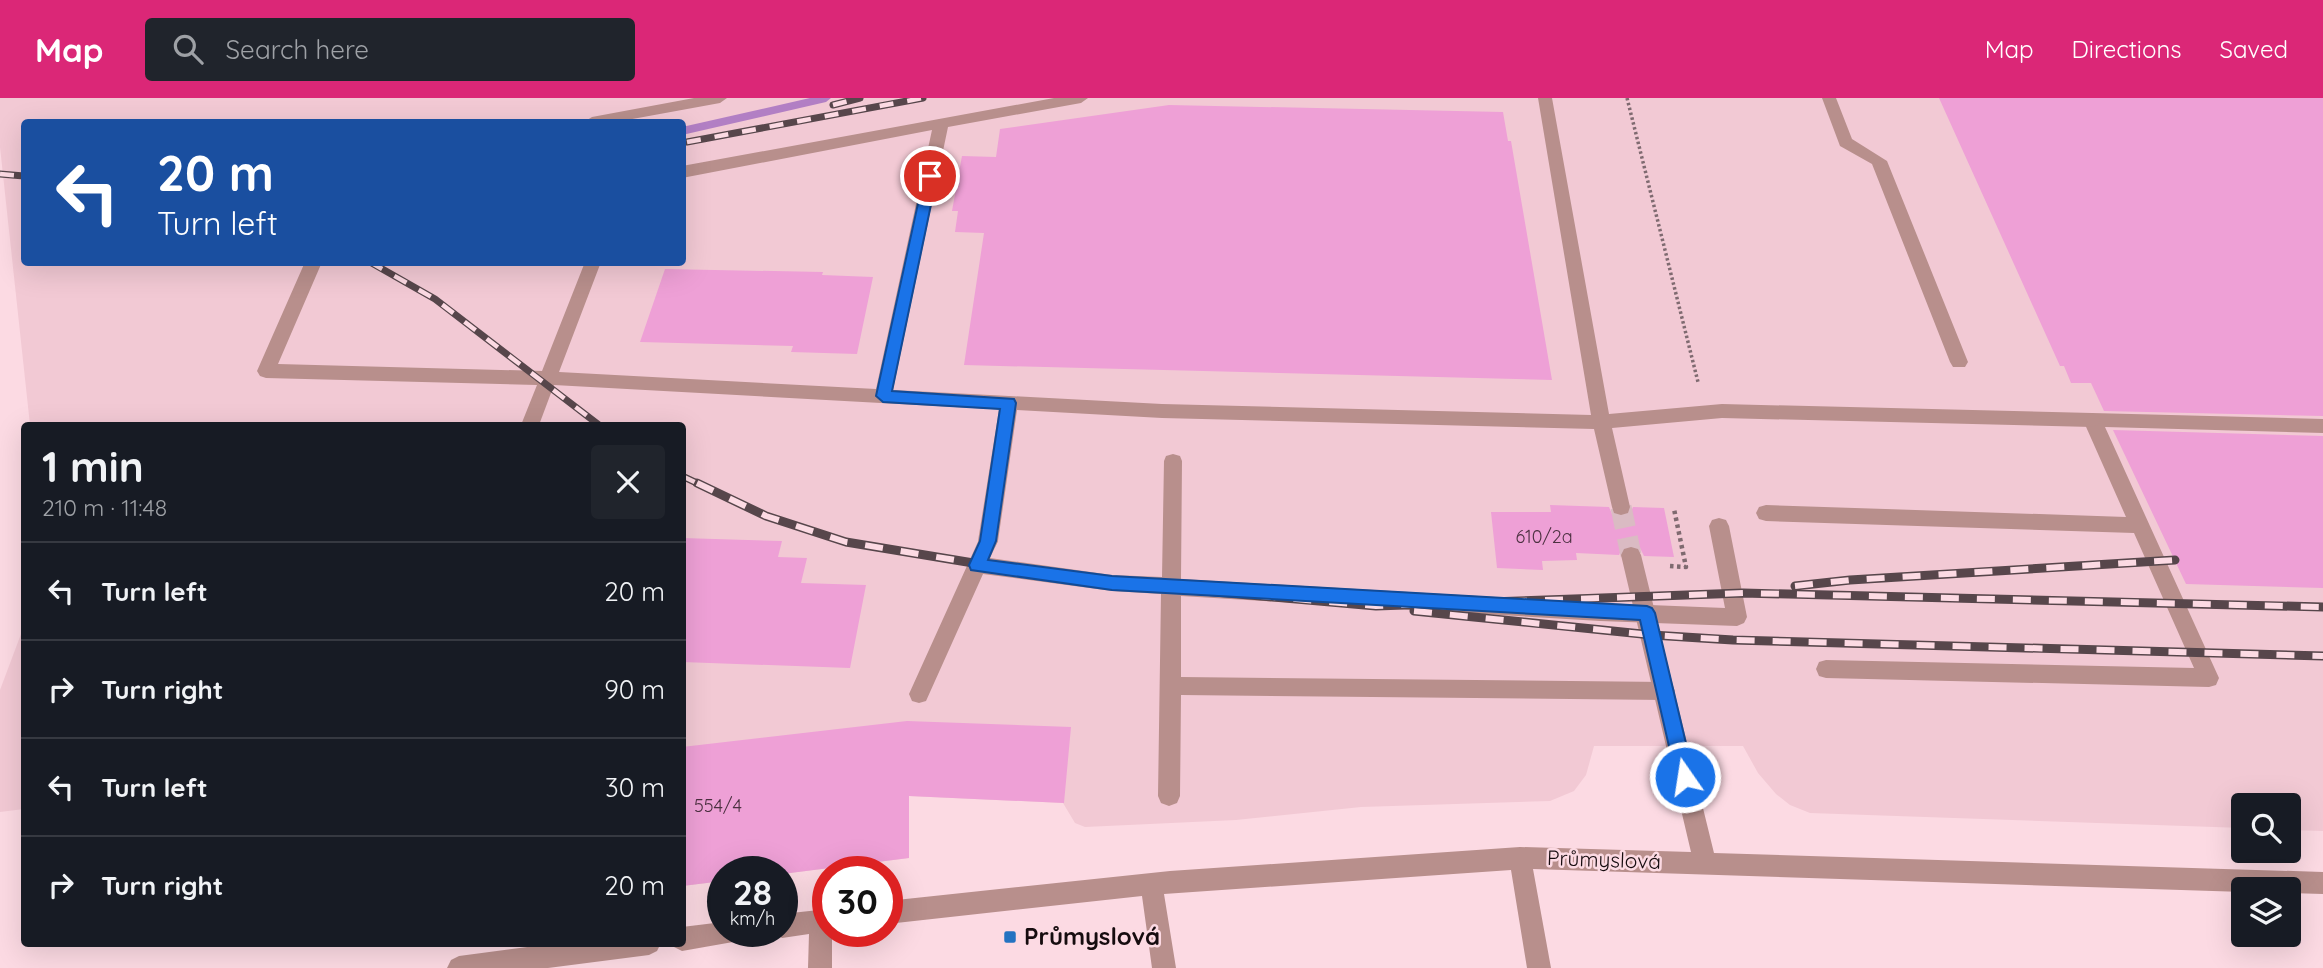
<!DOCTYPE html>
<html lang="en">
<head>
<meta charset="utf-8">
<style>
	body { margin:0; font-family:Quicksand,sans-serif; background:#20242c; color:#f1f3f6; height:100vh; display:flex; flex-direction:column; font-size:26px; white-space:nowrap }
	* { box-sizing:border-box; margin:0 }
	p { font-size:23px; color:#9ea1a6 }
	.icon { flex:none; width:38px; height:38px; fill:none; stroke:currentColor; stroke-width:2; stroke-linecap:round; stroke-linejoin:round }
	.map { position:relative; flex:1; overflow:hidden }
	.side { position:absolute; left:21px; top:324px; width:665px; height:525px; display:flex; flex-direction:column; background:#171b24; border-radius:7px; box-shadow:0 7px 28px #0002 }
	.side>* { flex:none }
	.top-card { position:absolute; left:21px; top:21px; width:665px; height:147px; border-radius:7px; box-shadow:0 7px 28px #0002; background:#1a4fa0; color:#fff; overflow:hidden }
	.buttons { position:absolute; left:2231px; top:695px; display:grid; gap:14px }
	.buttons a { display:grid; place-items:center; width:70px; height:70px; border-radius:7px; background:#171b24; box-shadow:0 7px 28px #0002; font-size:35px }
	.speed { position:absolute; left:707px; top:758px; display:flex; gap:14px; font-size:35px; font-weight:700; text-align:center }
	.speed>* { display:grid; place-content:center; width:91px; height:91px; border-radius:50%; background:#171b24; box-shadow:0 7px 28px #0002; line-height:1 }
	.speed small { font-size:18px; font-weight:400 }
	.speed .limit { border:10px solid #d22; background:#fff; color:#111 }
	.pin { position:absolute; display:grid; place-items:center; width:60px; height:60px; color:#fff; margin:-30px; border:4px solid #fff; border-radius:50%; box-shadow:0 2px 7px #0007 }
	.me { position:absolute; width:77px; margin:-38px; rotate:347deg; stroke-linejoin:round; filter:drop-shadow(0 0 5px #0008) }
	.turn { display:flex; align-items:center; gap:24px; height:147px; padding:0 21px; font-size:32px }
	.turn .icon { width:91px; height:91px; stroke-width:2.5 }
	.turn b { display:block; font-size:49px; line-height:60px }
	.round { display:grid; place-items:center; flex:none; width:74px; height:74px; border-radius:7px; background:#20242c }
	.overview { display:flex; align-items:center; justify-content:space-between; height:119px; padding:0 21px }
	h1 { font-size:42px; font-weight:700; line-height:52px }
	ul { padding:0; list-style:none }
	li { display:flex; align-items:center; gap:21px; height:98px; padding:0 21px; border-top:2px solid #363941 }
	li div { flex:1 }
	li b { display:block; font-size:26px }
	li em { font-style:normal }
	header { display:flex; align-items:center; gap:42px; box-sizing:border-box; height:98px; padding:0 35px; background:#db2777; color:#fff }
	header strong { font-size:33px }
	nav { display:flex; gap:38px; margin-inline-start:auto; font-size:24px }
	.search { width:490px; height:63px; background:#20242c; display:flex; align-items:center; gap:18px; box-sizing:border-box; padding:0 24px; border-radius:7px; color:#9ea1a6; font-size:26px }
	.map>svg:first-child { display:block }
	.built { fill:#f2c9d4; fill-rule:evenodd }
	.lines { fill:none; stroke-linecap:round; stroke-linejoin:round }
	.stream { fill:#b27fc4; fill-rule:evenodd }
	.building { fill:#eea0d6 }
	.minor-tunnel { stroke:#dabbc3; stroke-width:21; stroke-dasharray:21 10; stroke-linecap:butt }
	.path-far1 { stroke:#7f6a70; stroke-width:3.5; stroke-dasharray:2.5 2.5; stroke-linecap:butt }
	.path { stroke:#7f6a70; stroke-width:4.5; stroke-dasharray:3.5 3.5; stroke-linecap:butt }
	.service { fill:#b88f8c; fill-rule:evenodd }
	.minor { fill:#b88f8c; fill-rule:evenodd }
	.rail-far1-casing { stroke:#57464b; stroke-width:7 }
	.rail-casing { stroke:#57464b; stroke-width:9 }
	.rail-far1 { stroke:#fcdae3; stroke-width:4.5; stroke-dasharray:14; stroke-linecap:butt }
	.rail { stroke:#fcdae3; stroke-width:6; stroke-dasharray:18; stroke-linecap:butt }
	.route { fill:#1a73e8; stroke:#114b97; stroke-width:2 }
	.poi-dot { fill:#2372c1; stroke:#fcdae3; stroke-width:2.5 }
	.labels { text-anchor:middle; stroke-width:5; stroke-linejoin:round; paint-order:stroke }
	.number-label { font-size:18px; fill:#4c3141 }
	.street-label { font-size:21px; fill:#160c0f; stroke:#fcdae3 }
	.near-poi-label { font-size:24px; font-weight:bold; fill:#160c0f; stroke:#fcdae3; text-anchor:start }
</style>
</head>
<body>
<header>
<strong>Map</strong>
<div class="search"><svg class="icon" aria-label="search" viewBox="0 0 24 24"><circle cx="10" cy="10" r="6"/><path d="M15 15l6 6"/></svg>Search here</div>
<nav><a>Map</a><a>Directions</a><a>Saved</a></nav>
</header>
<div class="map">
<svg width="2323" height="870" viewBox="0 0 2323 870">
	<rect width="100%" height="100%" fill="#fcdae3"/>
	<path class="built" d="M0,0H2323V733L2289,732V707H2244L2243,730L1810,715L1790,707L1776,696L1758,675L1743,648H1594L1586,677L1574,693L1550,703L1361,709L1236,722L1085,729L1075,725L1063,705L909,698V760L782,776V774H723V783L683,788L682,327H30L0,49ZM24,24H682V164H24Z
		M24,528V711L0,714V592Z"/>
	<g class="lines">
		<path class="stream" d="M810,0H831L826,4L682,37V29Z"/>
	</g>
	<path class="building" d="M1939,0H2323V318L2104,313L2091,285H2071L2064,268H2060Z
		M1169,7L1503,14L1508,43H1511L1552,282L964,267L984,135L955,134L958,113H952L962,58L996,59L1000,31Z
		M665,171L823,174L822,177L873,179L857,256L791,254L793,248L640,244Z
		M2113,332L2323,338V490L2186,486Z
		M1550,407L1609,409L1612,416L1620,420L1629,418L1633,409L1664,410L1674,459L1644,458L1640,450L1630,446L1622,450L1619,457L1576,455L1577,462L1542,463L1543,472L1497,470L1491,414H1551Z
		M682,440L782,443L778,459L807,460L801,485L866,487L850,570L682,564Z
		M907,623L1071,629L1064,705L909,698V760L782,776V774H723V783L682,788V649Z"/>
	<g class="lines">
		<path class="minor-tunnel" d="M1621,409L1631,457"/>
		<path class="path-far1" d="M1627,0L1698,284"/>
		<path class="path" d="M1670,468L1686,469L1674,411"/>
		<path class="service" d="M694,0H727L720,5L616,24H584L592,19Z
			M1054,0H1088L1081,5L948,29L893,292L1009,298L1015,300L1018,305L1015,310L1009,312L554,287L539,327H521L537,287L266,280L260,278L257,273L305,164H322L278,266L542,273L585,164H601L559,274L876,291L932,32L682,80V68Z
			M1822,0H1836L1852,41L1887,63L1968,264L1965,269H1953L1950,264L1872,66L1840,48Z
			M2092,315L2323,321V335L2105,329L2219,580L2216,587L2209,589L1826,580L1819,578L1816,571L1819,564L1826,562L2194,570L2134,435L1766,423L1759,421L1756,415L1759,409L1766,407L2126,419L2083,322L2086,317Z
			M1173,356L1180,358L1182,363L1181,481L1600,505L1725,510L1709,428L1712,422L1719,420L1726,422L1729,428L1747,519L1744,525L1737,528L1600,523L1181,498V579L1665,584L1672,586L1675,593L1672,600L1665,602L1181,597L1180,698L1177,705L1169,708L1161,705L1158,698L1161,496L1112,493L983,476L926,603L919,605L912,603L909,596L981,437L988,435L995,437L998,443L990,460L1112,477L1162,479L1164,363L1166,358Z"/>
		<path class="minor" d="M1538,0H1552L1609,316L1722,306L2092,315L2098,317L2101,322L2098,327L2092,329L1722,320L1612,330L1630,409L1628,415L1621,417L1614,415L1612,409L1594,331L1162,320L1017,312L998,443L995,449L988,451L981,449L978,443L1000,305L1003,300L1009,298L1162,306L1591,317Z
			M1631,449L1638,451L1641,457L1714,755L2323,774V796L2289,795V791H2244V794L1533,771L1551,870H1527L1511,772L1164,796L1176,870H1152L1142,798L887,826V803L1170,773L1520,749L1691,754L1621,457L1624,451Z
			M828,811V833H832V870H808L809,836L782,840L773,833H782V816Z
			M723,824V833H754L750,841L682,853L674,849L672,845H682V829Z
			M558,845H661L657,853L649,857L548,870H447L451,862L459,858Z"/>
		<defs>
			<path id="rail-far1" d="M833,7L860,0
				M687,44L923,0
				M0,76L24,78
				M370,164L435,201L599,327
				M682,378L701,387"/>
			<path id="rail" d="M697,385L766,418L846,444L1076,482L1376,508L1743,495L2323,509
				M1795,488L1850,482L2175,462
				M1414,513L1652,537L1733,542L2323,558"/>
		</defs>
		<use href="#rail-far1" class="rail-far1-casing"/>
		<use href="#rail" class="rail-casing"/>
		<use href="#rail-far1" class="rail-far1"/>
		<use href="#rail" class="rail"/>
	</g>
	<path class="route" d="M930,73L937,78L892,293L1014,301L1016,305L996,443L988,462L1112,478L1647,508L1652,510L1655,515L1694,679L1691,685L1685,687L1679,685L1676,679L1640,522L1112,492L971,472L969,467L980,443L1000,311L883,304L876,298L924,78Z"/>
	<rect class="poi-dot" x="1003" y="832" width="14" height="14" rx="3.5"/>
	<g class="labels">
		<g class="number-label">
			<text x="1544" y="445">610/2a</text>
			<text x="718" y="714">554/4</text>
		</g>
		<g class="street-label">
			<text transform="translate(1604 762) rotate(2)" y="7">Průmyslová</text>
		</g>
		<g class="near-poi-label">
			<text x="1024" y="847">Průmyslová</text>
		</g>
	</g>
</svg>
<div class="buttons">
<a><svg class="icon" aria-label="search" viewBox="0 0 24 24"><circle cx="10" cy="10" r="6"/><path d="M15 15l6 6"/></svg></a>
<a><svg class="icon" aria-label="layers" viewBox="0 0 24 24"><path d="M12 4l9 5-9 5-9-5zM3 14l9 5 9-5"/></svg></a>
</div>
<div class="speed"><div>28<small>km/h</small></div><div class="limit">30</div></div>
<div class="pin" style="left:930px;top:78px;background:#d93025"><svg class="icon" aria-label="arrive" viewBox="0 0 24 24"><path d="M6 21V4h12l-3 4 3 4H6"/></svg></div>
<svg class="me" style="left:1685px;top:679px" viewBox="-20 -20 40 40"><circle r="17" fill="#1a73e8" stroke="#fff" stroke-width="3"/><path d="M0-11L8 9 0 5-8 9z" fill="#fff"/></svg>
<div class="top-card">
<div class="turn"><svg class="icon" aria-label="left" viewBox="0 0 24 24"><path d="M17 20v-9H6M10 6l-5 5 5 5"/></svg><div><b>20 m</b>Turn left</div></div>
</div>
<section class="side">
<div class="overview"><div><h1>1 min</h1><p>210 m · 11:48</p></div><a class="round"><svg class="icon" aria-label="close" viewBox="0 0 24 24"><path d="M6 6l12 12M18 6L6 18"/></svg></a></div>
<ul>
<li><svg class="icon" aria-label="left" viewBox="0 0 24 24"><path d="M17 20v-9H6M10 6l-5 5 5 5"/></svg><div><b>Turn left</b></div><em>20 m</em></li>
<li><svg class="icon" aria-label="right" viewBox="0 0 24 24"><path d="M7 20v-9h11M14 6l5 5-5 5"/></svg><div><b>Turn right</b></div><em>90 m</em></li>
<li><svg class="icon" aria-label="left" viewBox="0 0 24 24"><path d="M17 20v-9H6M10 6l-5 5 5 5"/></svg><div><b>Turn left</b></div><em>30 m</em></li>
<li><svg class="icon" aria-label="right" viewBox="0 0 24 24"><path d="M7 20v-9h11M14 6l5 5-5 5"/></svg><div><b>Turn right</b></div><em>20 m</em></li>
</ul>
</section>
</div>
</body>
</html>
